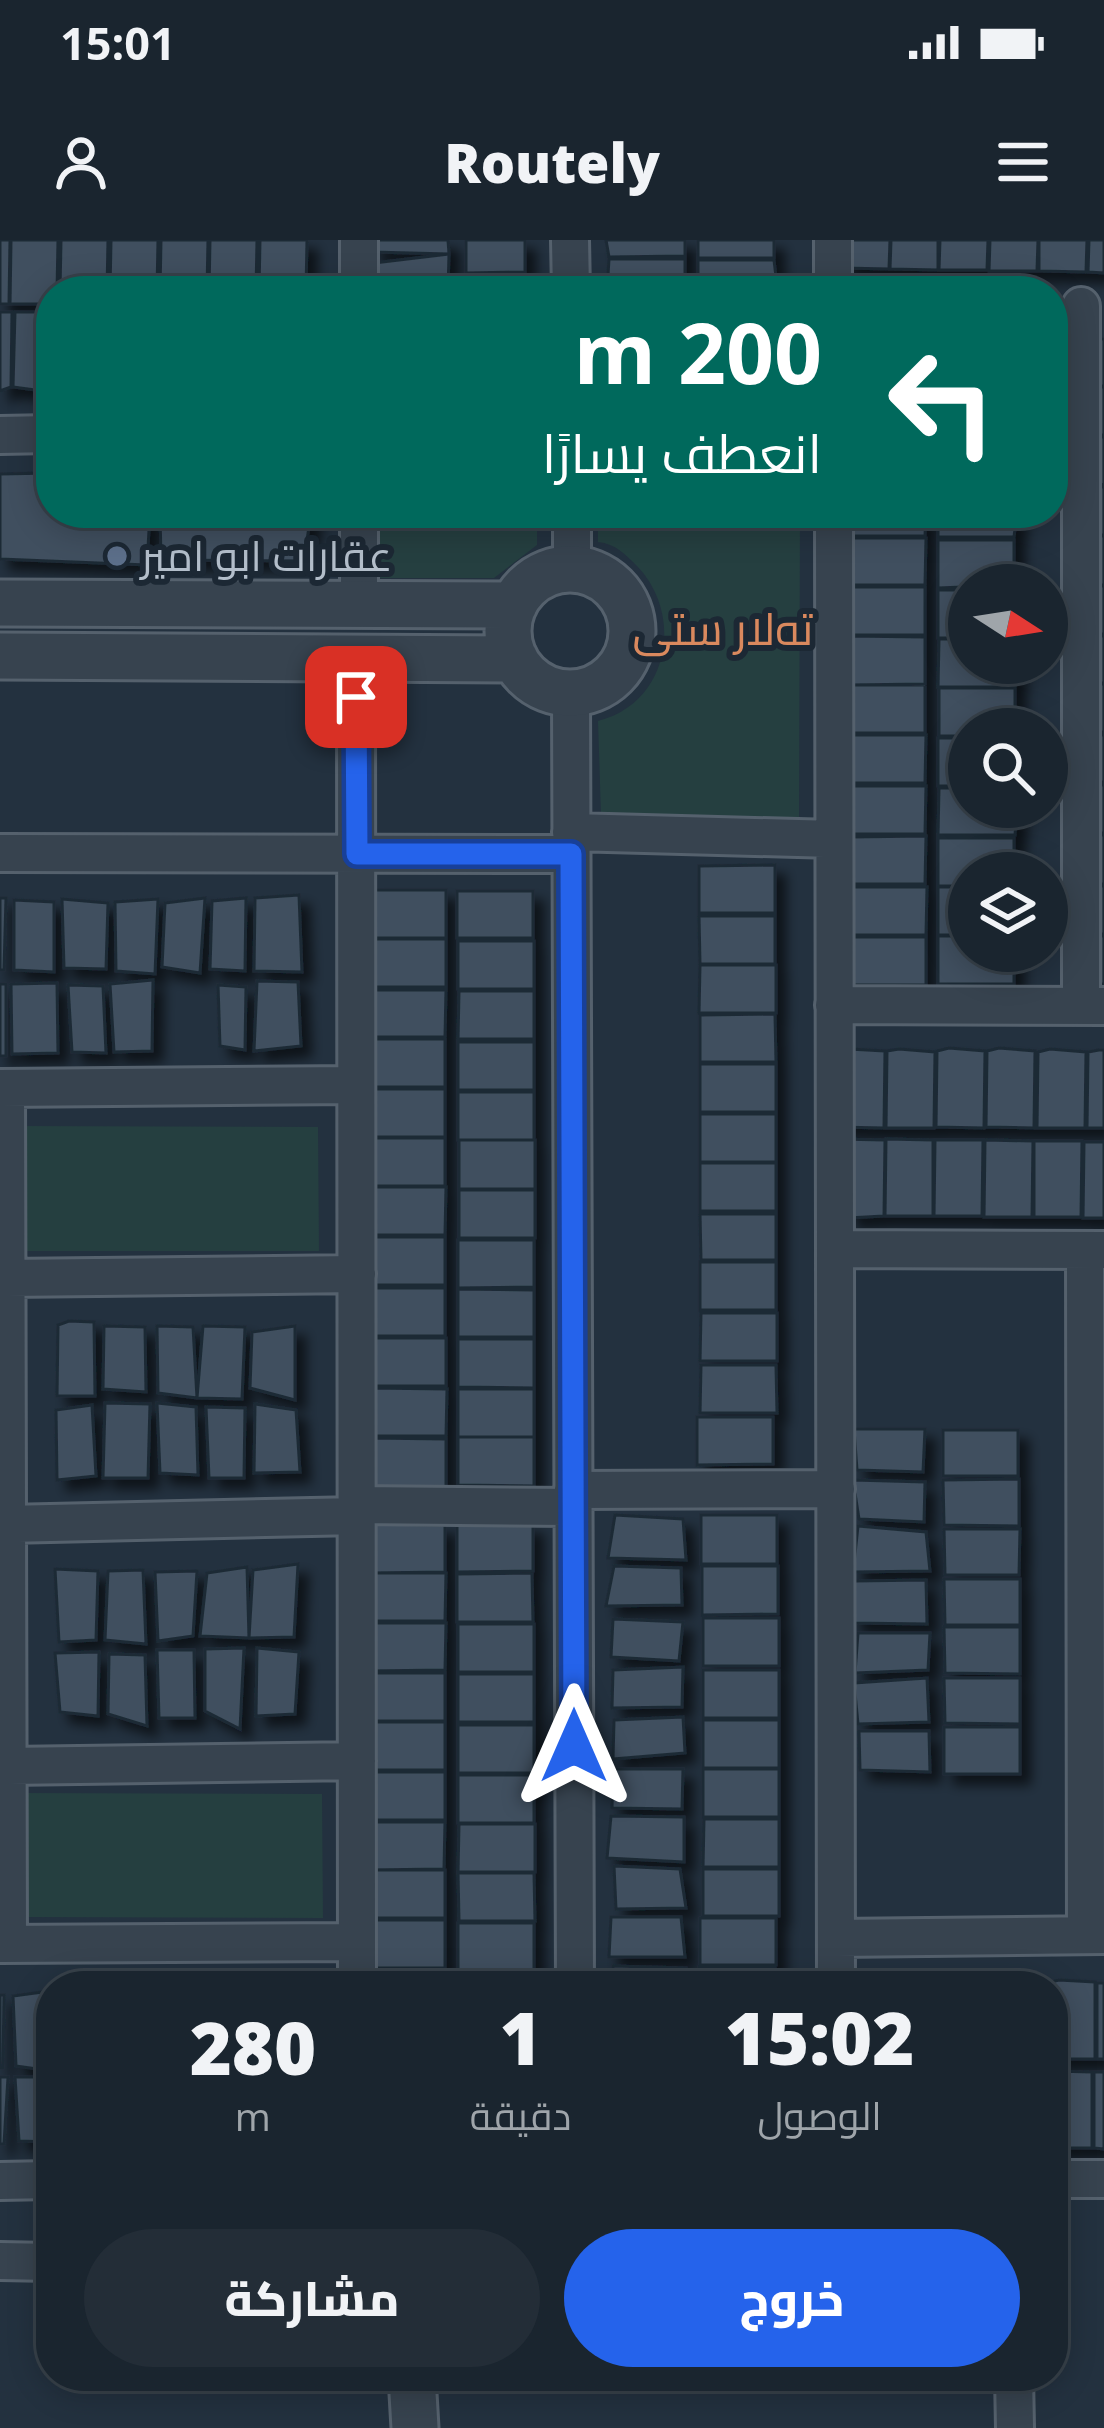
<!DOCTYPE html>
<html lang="ar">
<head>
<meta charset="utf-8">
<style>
	body { margin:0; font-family:"Open Sans",Cairo,sans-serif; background:#232d37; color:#f1f3f6; direction:rtl; height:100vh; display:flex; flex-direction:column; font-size:45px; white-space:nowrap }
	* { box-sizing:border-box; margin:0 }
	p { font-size:39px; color:#9fa5aa }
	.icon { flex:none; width:66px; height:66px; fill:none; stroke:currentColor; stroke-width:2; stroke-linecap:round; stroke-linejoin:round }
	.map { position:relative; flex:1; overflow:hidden; direction:ltr }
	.side { position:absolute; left:36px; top:1731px; width:1032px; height:420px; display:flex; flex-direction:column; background:#1a252f; border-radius:48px; box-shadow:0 6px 30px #0003,0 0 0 3px #38424b; direction:rtl }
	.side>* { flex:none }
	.hud { position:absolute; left:36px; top:36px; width:1032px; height:252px; border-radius:48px; box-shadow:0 6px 30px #0003,0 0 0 3px #38424b; direction:rtl; background:#00695c; color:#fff; overflow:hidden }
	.needle { width:78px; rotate:102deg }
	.tools { position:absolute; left:948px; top:324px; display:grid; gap:24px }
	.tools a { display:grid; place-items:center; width:120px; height:120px; border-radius:50%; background:#1a252f; box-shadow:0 6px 30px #0003,0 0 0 3px #38424b; font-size:60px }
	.pin { position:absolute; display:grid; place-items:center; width:102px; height:102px; color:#fff; margin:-51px; border-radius:24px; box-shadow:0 6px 18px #0006 }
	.me { position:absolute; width:132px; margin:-66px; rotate:0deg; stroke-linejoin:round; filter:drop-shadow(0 0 9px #0008) }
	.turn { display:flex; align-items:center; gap:42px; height:252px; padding:0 48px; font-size:54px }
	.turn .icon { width:156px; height:156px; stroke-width:2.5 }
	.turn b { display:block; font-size:84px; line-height:102px }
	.eta { display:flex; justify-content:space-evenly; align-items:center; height:204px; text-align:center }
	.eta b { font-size:72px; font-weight:800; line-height:84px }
	.action { display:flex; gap:24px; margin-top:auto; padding:24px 48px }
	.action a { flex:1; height:138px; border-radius:72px; background:#2563eb; color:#fff; font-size:48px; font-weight:800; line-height:138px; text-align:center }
	.action a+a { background:#232d37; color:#f1f3f6 }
	.status { display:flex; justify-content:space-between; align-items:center; height:84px; padding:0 60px; background:#1a252f; direction:ltr }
	.status svg { height:33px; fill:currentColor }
	header { display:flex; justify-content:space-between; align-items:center; height:156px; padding:0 48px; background:#1a252f; font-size:54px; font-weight:800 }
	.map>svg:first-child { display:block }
	.green { fill:#253f40 }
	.building { fill:#3f505e; stroke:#1e2a36; stroke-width:3; filter:url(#shadow) }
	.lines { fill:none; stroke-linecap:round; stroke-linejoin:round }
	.minor-casing { stroke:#55616d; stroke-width:42 }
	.tertiary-casing { stroke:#55616d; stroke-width:51 }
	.minor { stroke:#37434f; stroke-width:36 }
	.tertiary { stroke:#37434f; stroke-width:45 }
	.route-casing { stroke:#184099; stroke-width:30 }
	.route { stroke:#2563eb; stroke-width:21 }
	.service-dot { fill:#5c6f8a; stroke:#1c2834; stroke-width:4.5 }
	.labels { text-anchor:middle; stroke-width:12; stroke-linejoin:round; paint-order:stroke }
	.poi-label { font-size:42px; fill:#b3beca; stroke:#1c2834; text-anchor:start }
	.neighbourhood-label { font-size:45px; fill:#da895e; stroke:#1c2834 }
</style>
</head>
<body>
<div class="status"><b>15:01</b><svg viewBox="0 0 49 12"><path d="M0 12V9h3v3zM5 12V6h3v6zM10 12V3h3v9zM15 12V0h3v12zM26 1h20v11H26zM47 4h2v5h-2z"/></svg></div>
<header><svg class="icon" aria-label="menu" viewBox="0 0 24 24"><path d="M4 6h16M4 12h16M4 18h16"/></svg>Routely<svg class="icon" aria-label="person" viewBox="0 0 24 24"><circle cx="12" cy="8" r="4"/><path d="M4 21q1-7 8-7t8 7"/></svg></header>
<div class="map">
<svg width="1104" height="2188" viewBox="0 0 1104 2188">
	<defs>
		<filter id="shadow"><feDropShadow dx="10" dy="10" stdDeviation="6" flood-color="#0009"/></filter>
	</defs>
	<rect width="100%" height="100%" fill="#23313f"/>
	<path class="green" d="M373,273H537V305L494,338H373Z
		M598,273H800L799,578L601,574L598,481C669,463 684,376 638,327C625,314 616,304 598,302Z
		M14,886L318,887L319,1011H15Z
		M19,1553L322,1554L323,1678L19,1677Z"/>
	<path class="building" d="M0,0H10L9,64H0Z
		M11,0H58L57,51H51V64H10Z
		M61,0H108L107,51H60Z
		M111,0H158L157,51H110Z
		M161,0H208L207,51H160Z
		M210,0H257L256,51H209Z
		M260,0H307L306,51H259Z
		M372,0H448L449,14L372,12Z
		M466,0H525V32L466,33Z
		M606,0H685V16L609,17Z
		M698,0H774V18H698Z
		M842,0H890L889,29L842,28Z
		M891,0H938V30L890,29Z
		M940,0H988L987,30H939Z
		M990,0H1038L1037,31H989Z
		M1039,0H1087L1086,32L1039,31Z
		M1089,0H1104V33L1088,32Z
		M449,14L448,51H379L374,23Z
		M609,19H685V51H607Z
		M698,20H774L777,45L774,51H698Z
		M526,43V51H466V44Z
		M0,72H12L11,147L0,151Z
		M15,72H51L50,152L13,147Z
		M1097,99H1104V146H1096Z
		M1097,147H1104V195H1097Z
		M1096,197H1104V245L1096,244Z
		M51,233V273H150L147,325L0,319V234Z
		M1096,247H1104V295H1096Z
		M160,273H311L304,321L161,320Z
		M847,273H926L925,296H849Z
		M938,273H1017L1014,297H938Z
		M1096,296H1104V345H1096Z
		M849,298H926L925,345H850Z
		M938,300H1014V345L938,348Z
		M1095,346H1104V394H1095Z
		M849,347H925V395H849Z
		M938,350H969V398H938Z
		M849,396L925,397V444L849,445Z
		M1096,396H1104V443H1096Z
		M939,399H969V423H1017L1015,447H938Z
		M1096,444H1104V492H1096Z
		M850,445H925V493H850Z
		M939,448H1015V489H969V496H939Z
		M850,495H926L925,543H850Z
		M1096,495H1104V542H1096Z
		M938,498H969V546H938Z
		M1096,545H1104V593H1096Z
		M849,546H926L925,594H849Z
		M939,548H969V567H1017L1015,595H938Z
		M1096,595H1104V644H1096Z
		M926,596L925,644H850V597Z
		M938,598H1014V633H969V646H938Z
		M775,625V673H699V626Z
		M1097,646H1104V694H1097Z
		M850,647H927L926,695H850Z
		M938,647H969V695H938Z
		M370,650H446V698H370Z
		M457,651H533V698H457Z
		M299,655L302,732L254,731L255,658Z
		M0,658H6L4,730H0Z
		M205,658L200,733L162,727L165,663Z
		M246,658L245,731L210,729L212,661Z
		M62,659L108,663L106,729L64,728Z
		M158,659L155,734L116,731L115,662Z
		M14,660L54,662V732L14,730Z
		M699,676H775V724H700Z
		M938,696H969V711H1014V744H938Z
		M1097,696H1104V744H1097Z
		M850,697H926V745H851Z
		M370,699H446V747H370Z
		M458,701H534V749H458Z
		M700,725H776V773H699Z
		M153,740L152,811L114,812L110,744Z
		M257,741L298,742L301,806L254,811Z
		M57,743L58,813L12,814L11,744Z
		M0,744H6V816H0Z
		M68,745L103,746L106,813L72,812Z
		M218,745L246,747L245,810L220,806Z
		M369,750H446L445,797H369Z
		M459,751H534V799H458Z
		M775,774L776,822H700V775Z
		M370,799H445V847H370Z
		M458,802H534V850H458Z
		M949,808L985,811L984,888L936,887L937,811Z
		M999,808L1035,811L1034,888L986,887L987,811Z
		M849,809L885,811L884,888L836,887Z
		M899,809L935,812L934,888H886L887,811Z
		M1050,809L1086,812L1085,888H1037L1038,812Z
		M1099,810H1104V888H1087L1088,812Z
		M700,824H776V872H700Z
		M369,849H445V897H369Z
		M458,852H534V900H458Z
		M700,874H776V922H700Z
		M369,898H445V946H369Z
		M837,899L885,900L884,976L848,978Z
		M886,899L933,900V976H885Z
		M459,900H535V949H459Z
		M935,900H983L982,976H934Z
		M985,900L1033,901L1032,977H984Z
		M1034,901H1082L1081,977H1034Z
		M1084,902H1104V978H1083Z
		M700,923H776V971H700Z
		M369,947H446L445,995H369Z
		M459,950H535V998H459Z
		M700,974H776V1020H701Z
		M370,997H445V1045H370Z
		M458,1000H534V1047L458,1048Z
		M700,1022H776V1070H700Z
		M369,1048H445V1096H369Z
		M458,1049L534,1050V1097H458Z
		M701,1073H777V1121H700Z
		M69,1081L94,1082L95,1156H57L58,1085Z
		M104,1086L145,1087L146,1152L103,1149Z
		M157,1086L193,1087L197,1158L158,1153Z
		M203,1086L245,1087L242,1159L197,1158Z
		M295,1086V1160L250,1148L252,1092Z
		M370,1098H446V1146H370Z
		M458,1099H534V1148L458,1147Z
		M701,1125H776L777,1173H700Z
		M370,1148L447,1149L446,1196H371Z
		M458,1149H534V1197H458Z
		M105,1163L150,1164L148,1238H103Z
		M157,1163L196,1167L198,1235L160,1233Z
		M255,1164L296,1170L300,1232L254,1233Z
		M92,1165L96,1236L57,1240L56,1170Z
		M206,1167L245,1168L244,1238H209Z
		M697,1177H773V1224L697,1225Z
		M854,1189H925L923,1232L857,1230Z
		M943,1190H1018V1236H943Z
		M458,1197H534V1246L458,1245Z
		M370,1198L446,1199V1247H370Z
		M1019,1239V1286L944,1285L943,1240Z
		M853,1240L925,1242L924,1282L859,1279Z
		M615,1275L683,1279L686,1320L608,1318Z
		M701,1275H777V1324H701Z
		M370,1284L445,1285V1332L370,1333Z
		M457,1284H533V1331L457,1332Z
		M858,1286L926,1292L930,1331L853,1332Z
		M944,1289H1020L1019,1335H945Z
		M298,1324L294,1397L249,1398L253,1330Z
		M614,1326L681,1328L682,1365L606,1366Z
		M702,1326H778V1374L702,1375Z
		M247,1327L249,1398L200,1396L207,1333Z
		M55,1329L98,1331L96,1400L59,1402Z
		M143,1330L146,1404L105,1400L108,1331Z
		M197,1331L193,1396L158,1401L155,1332Z
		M369,1333H446L445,1381H370Z
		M532,1333L533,1382H457V1334Z
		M944,1339H1020V1385H945Z
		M926,1340L927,1384L852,1383L854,1341Z
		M703,1378H779V1426H703Z
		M613,1379L683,1382L679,1421L611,1417Z
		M369,1383H446L445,1430L369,1431Z
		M458,1384H534V1432H458Z
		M944,1387H1020V1434L945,1433Z
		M858,1393H930L928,1430L855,1433Z
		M244,1408L240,1489L205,1471V1409Z
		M257,1408L299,1412L295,1474L256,1476Z
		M157,1410H194L195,1478H159Z
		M99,1412L98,1476L60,1472L55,1413Z
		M109,1414L145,1415L147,1486L108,1474Z
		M683,1427L682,1467L612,1468L613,1430Z
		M703,1430H779V1478H703Z
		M369,1433H445V1481H369Z
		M458,1434H534V1482H458Z
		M927,1438L929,1482L858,1484L854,1443Z
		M944,1438H1020V1484L945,1483Z
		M683,1477L685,1513L613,1519L614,1480Z
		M703,1480H779V1528H703Z
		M369,1482H445V1530H369Z
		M458,1485H534V1533H458Z
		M944,1487H1020V1534H944Z
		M859,1491H929L930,1532L860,1530Z
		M613,1529H683L682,1569L612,1568Z
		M703,1529H779V1577H703Z
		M369,1532H445V1580H369Z
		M458,1535H534V1583H458Z
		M611,1576L684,1577V1622L607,1618Z
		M704,1579H779V1627H703Z
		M368,1582H445L444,1629L368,1630Z
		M459,1584H535V1632H458Z
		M614,1626L680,1629L686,1668L616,1669Z
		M703,1629H779V1676H703Z
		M369,1630H445V1678H369Z
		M458,1633H534L535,1681H459Z
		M611,1677H681L685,1717H609Z
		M700,1678H776V1725H700Z
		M369,1680H445V1728H370Z
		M458,1683H534V1731H458Z
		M613,1726L686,1728L685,1746H613Z
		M699,1727H775L778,1746H700Z
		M369,1731H445V1746H369Z
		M458,1732H534L536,1746H458Z
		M1059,1740L1095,1742V1819H1053V1746L1047,1743Z
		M1097,1743H1104V1819H1097Z
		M50,1751L51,1831L16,1826L13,1756Z
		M0,1755H4L3,1828H0Z
		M1053,1831L1092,1832V1908H1053Z
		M1094,1832H1104V1909L1094,1908Z
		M0,1837H8L4,1904H0Z
		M15,1837H51V1902L19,1901Z"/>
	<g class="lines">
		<defs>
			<path id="minor" d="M359,0V51
				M570,0L571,51
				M833,0V51
				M0,195L51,194
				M359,273V364
				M572,273V329
				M834,273L836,1746
				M356,418L357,1746
				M571,454L575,1746
				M571,592L834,599
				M0,613L571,614
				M834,765L1104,766
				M1081,766V66
				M0,848L356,845
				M6,848L8,1704
				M835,1009L1104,1010
				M1085,1010L1086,1695
				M6,1038L357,1034
				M573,1250L836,1249
				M357,1265L573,1267
				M7,1284L357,1276
				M8,1526L357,1521
				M836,1698L1104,1695
				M0,1704L357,1702
				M1053,1939H1104
				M0,1941L51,1940
				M0,2021L51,2022
				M1014,2136L1015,2188"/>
			<path id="tertiary" d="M508 391a62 62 0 1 1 124 0a62 62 0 1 1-124 0Z
				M0,363L514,365
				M0,416L515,419
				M412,2136L415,2188"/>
		</defs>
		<use href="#minor" class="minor-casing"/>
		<use href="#tertiary" class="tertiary-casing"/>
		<use href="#minor" class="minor"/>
		<use href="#tertiary" class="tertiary"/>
	</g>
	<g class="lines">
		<defs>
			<path id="route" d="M356,457L357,614H571L574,1506"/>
		</defs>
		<use href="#route" class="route-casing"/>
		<use href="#route" class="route"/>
	</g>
	<circle class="service-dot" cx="117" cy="316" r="12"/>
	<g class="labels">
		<g class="poi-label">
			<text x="141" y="331">عقارات ابو امير</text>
		</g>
		<g class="neighbourhood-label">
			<text x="723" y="405">ته‌لار ستی</text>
		</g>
	</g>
</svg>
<div class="tools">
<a><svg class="needle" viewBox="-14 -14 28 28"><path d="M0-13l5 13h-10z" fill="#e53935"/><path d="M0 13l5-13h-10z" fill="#9fa5aa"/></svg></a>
<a><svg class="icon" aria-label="search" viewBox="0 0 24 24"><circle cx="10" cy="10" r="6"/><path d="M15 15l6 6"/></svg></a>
<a><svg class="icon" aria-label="layers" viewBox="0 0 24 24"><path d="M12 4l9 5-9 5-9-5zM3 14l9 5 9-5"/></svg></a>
</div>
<div class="pin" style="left:356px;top:457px;background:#d93025"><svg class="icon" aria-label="arrive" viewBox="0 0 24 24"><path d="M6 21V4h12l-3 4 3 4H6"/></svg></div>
<svg class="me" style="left:574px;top:1506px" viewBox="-20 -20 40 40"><path d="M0-17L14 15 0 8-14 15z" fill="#2563eb" stroke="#fff" stroke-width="4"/></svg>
<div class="hud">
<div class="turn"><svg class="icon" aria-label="left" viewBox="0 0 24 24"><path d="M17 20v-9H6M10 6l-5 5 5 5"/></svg><div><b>200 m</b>انعطف يسارًا</div></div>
</div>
<section class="side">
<div class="eta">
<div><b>15:02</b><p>الوصول</p></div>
<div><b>1</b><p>دقيقة</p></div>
<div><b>280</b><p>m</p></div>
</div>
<div class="action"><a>خروج</a><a>مشاركة</a></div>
</section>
</div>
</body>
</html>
